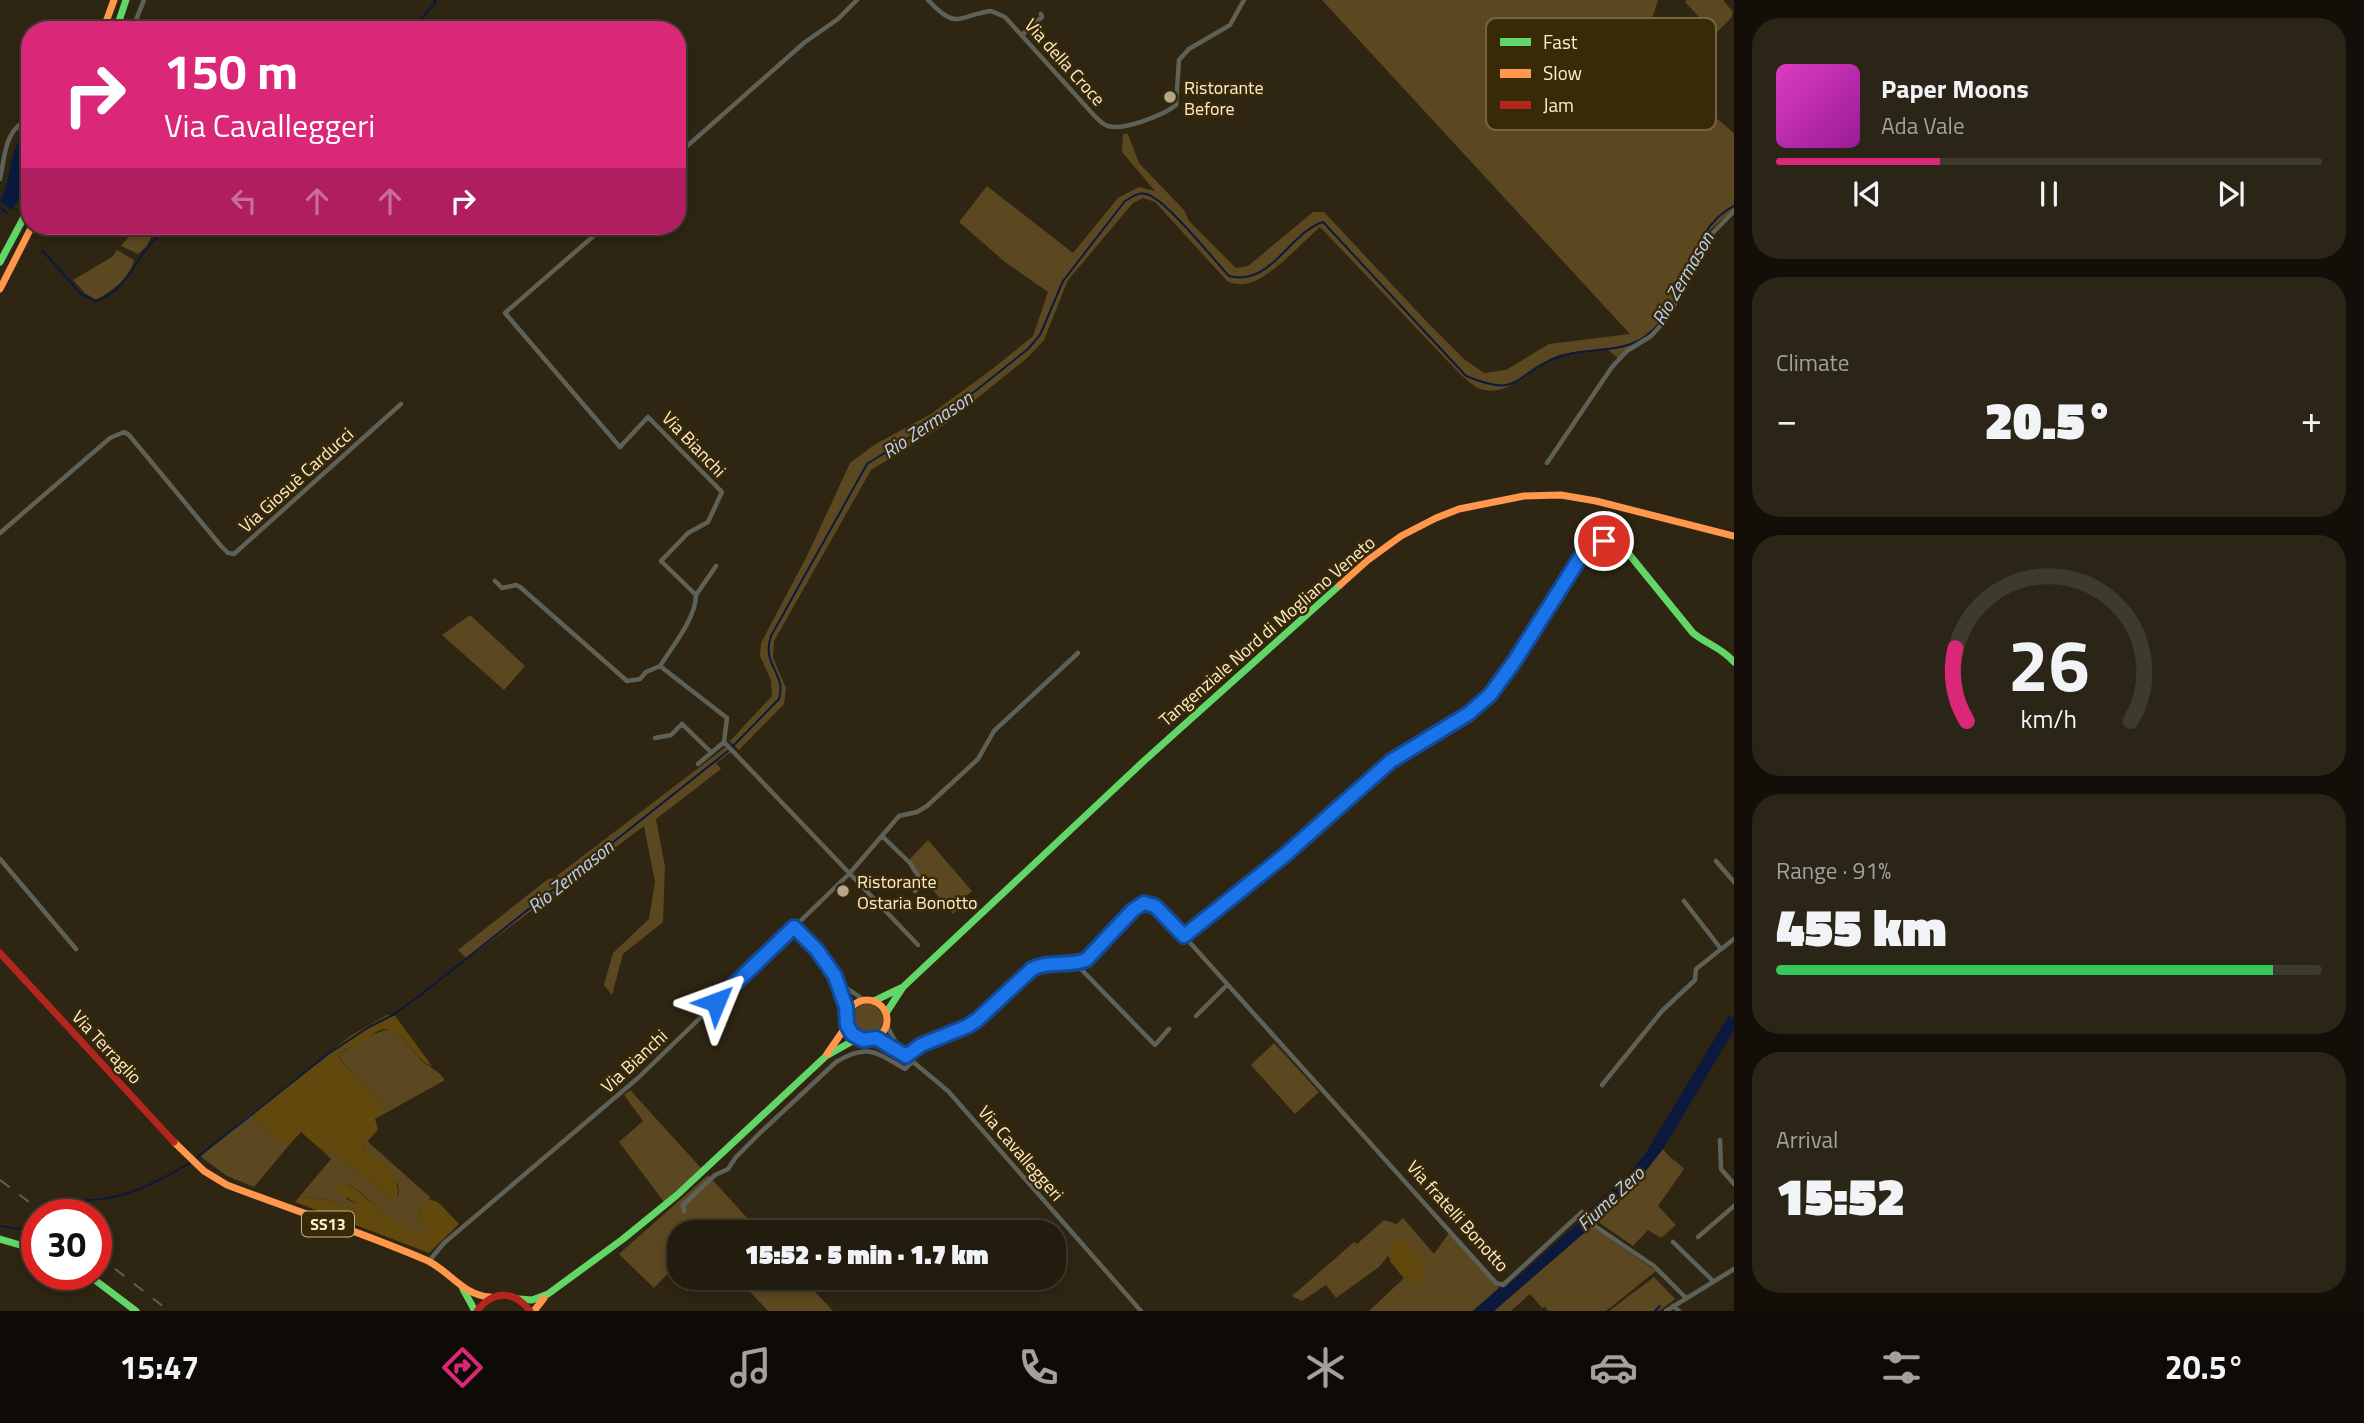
<!DOCTYPE html>
<html lang="en">
<head>
<meta charset="utf-8">
<style>
	:root { --surface:#221c0e; --page:#2a2517; --text:#f1f3f6; --muted:#a2a19e; --line:#3f3a2e; --accent:#db2777 }
	body { margin:0; font-family:"Titillium Web",sans-serif; background:var(--page); color:var(--text); height:100vh; display:flex; flex-direction:column; font-size:26px; white-space:nowrap }
	* { box-sizing:border-box; margin:0 }
	p { font-size:23px; color:var(--muted) }
	.icon { flex:none; width:38px; height:38px; fill:none; stroke:currentColor; stroke-width:2; stroke-linecap:round; stroke-linejoin:round }
	.map { position:relative; flex:1; overflow:hidden }
	.panel { display:flex; flex-direction:column; gap:18px; padding:18px; background:#130f08; width:630px }
	.panel>* { flex:none }
	.guide { position:absolute; left:21px; top:21px; width:665px; height:214px; border-radius:28px; box-shadow:0 4px 10px #0003,0 0 0 2px var(--line); background:#db2777; color:#fff; overflow:hidden }
	.speed { position:absolute; left:21px; top:1199px; display:flex; gap:14px; font-size:35px; font-weight:700; text-align:center }
	.speed>* { display:grid; place-content:center; width:91px; height:91px; border-radius:50%; background:var(--surface); box-shadow:0 4px 10px #0003,0 0 0 2px var(--line); line-height:1 }
	.speed .limit { border:10px solid #d22; background:#fff; color:#111 }
	.pin { position:absolute; display:grid; place-items:center; width:60px; height:60px; color:#fff; margin:-30px; border:4px solid #fff; border-radius:50%; box-shadow:0 2px 7px #0007 }
	.me { position:absolute; width:77px; margin:-38px; rotate:46deg; stroke-linejoin:round; filter:drop-shadow(0 0 5px #0008) }
	.turn { display:flex; align-items:center; gap:24px; height:147px; padding:0 28px; font-size:32px }
	.turn .icon { width:91px; height:91px; stroke-width:2.5 }
	.turn b { display:block; font-size:49px; line-height:60px }
	.lanes { display:flex; align-items:center; height:66px; padding:0 28px; background:#0003; justify-content:center; gap:35px; direction:ltr }
	.lanes .off { opacity:.35 }
	.big { font-size:52px; font-weight:800; line-height:1.1 }
	.panel .card { flex:1; display:flex; flex-direction:column; justify-content:center; gap:10px; min-width:0; padding:0 24px; border-radius:28px; background:var(--page) }
	.panel .dial { align-items:center; gap:0 }
	.dial svg { height:182px; overflow:visible; fill:none; stroke:var(--line); stroke-width:7; stroke-linecap:round; text-anchor:middle }
	.dial text { fill:var(--text); stroke:none }
	.song { display:flex; align-items:center; gap:21px }
	.cover { width:84px; height:84px; border-radius:10px; background:linear-gradient(135deg,hsl(310 70% 55%),hsl(300 70% 35%)) }
	.played { height:7px; border-radius:4px; background:linear-gradient(90deg,var(--accent) 30%,var(--line) 30%) }
	.keys { display:flex; justify-content:space-around; direction:ltr }
	.heat { display:flex; justify-content:space-between; align-items:center; font-size:38px; direction:ltr }
	.charge { height:10px; border-radius:5px; background:linear-gradient(90deg,#34c759 91%,var(--line) 0) }
	.trip { position:absolute; left:667px; top:1220px; width:399px; height:70px; border-radius:28px; background:var(--surface); box-shadow:0 4px 10px #0003,0 0 0 2px var(--line); font-weight:800; line-height:70px; text-align:center }
	.tab-bar { display:flex; height:112px; justify-content:space-around; align-items:center; background:#0e0b06; color:var(--muted) }
	.tab-bar .icon { width:49px; height:49px }
	.tab-bar .current { color:var(--accent) }
	.tab-bar b { font-size:32px; color:var(--text) }
	main { display:flex; flex:1; min-height:0 }
	.map>svg:first-child { display:block }
	.green { fill:#5c4820 }
	.forest { fill:#61490e }
	.water { fill:#0b193f }
	.lines { fill:none; stroke-linecap:round; stroke-linejoin:round }
	.stream { stroke:#0b193f; stroke-width:2 }
	.street { stroke:#5e6157; stroke-width:4.5 }
	.fast { stroke:#63d668; stroke-width:7 }
	.slow { stroke:#ff974d; stroke-width:7 }
	.jam { stroke:#b3261e; stroke-width:7 }
	.rail { stroke:#626052; stroke-width:2; stroke-dasharray:12 12; stroke-linecap:butt }
	.route-casing { stroke:#114b97; stroke-width:18 }
	.route { stroke:#1a73e8; stroke-width:12 }
	.poi-dot { fill:#b5a78c; stroke:#392a07; stroke-width:2.5 }
	.labels { text-anchor:middle; dominant-baseline:central; stroke-width:5; stroke-linejoin:round; paint-order:stroke }
	.shield { fill:#392a07; stroke:#c2b292; stroke-width:2 }
	.shield-label { font-size:16px; font-weight:bold; fill:#fdedce }
	.street-label { font-size:18px; fill:#fdedce; stroke:#392a07 }
	.poi-label { font-size:18px; fill:#fdedce; stroke:#392a07; text-anchor:start }
	.water-label { font-size:19px; font-style:italic; fill:#b9d0fe; stroke:#392a07 }
	.key { fill:#392a07; stroke:#746443; stroke-width:2 }
	.key-label { font-size:19px; fill:#fdedce }
</style>
</head>
<body>
<main>
<div class="map">
<svg width="1734" height="1311" viewBox="0 0 1734 1311">
	<rect width="100%" height="100%" fill="#2e2512"/>
	<!-- green -->
	<path class="green" d="M 1322,0 L 1658,0 L 1653,16 L 1655,50 L 1715,117 L 1734,133 L 1734,209 L 1710,230 L 1699,244 L 1671,308 L 1661,322 L 1618,358 L 1606,348 C 1589,351 1568,351 1552,358 C 1529,369 1507,400 1478,388 C 1472,385 1465,378 1460,374 L 1320,227 C 1301,243 1269,281 1244,284 C 1239,285 1233,283 1228,282 L 1155,202 L 1143,198 L 1133,203 L 1068,280 L 1044,340 L 1027,358 L 943,426 L 871,470 L 774,641 L 773,658 L 786,688 L 784,704 L 739,750 L 730,741 L 772,696 L 771,680 L 760,656 L 761,643 L 807,556 L 850,463 L 874,445 L 931,414 L 991,370 L 1033,336 L 1048,292 L 1005,262 L 959,222 L 987,186 L 1073,253 L 1118,198 L 1139,187 L 1155,191 L 1122,152 L 1123,134 L 1128,134 L 1139,163 L 1184,210 L 1189,221 L 1236,268 L 1248,266 L 1313,212 L 1324,212 L 1427,322 L 1464,359 L 1484,373 L 1506,370 L 1549,344 L 1630,334 Z
		M 1687,0 L 1723,0 L 1733,12 L 1731,18 L 1715,34 L 1685,2 Z
		M 137,226 L 158,226 L 161,231 L 156,235 L 153,234 L 146,247 L 138,254 L 121,246 Z
		M 117,250 L 134,260 C 131,277 111,292 96,300 L 85,293 L 73,280 L 112,257 Z
		M 470,615 L 525,666 L 504,690 L 442,635 Z
		M 726,747 L 731,752 L 716,763 L 721,769 L 656,819 L 665,867 L 663,922 L 623,954 L 612,995 L 604,985 L 613,953 L 649,919 L 655,882 L 644,826 L 467,959 L 458,950 L 548,879 L 554,878 Z
		M 928,840 L 972,891 L 964,898 L 966,901 L 953,914 L 908,861 Z
		M851 1020a16 16 0 1 1 32 0a16 16 0 1 1-32 0Z
		M 390,1029 C 404,1035 412,1052 423,1062 C 431,1068 439,1071 445,1080 L 375,1119 L 383,1104 L 355,1078 L 339,1056 C 344,1048 379,1030 390,1029 Z
		M 1274,1043 L 1319,1092 L 1295,1114 L 1251,1065 Z
		M 630,1090 L 701,1168 L 664,1202 L 619,1142 L 643,1121 L 624,1095 Z
		M 251,1113 L 277,1139 L 290,1144 L 254,1187 L 227,1176 L 200,1156 Z
		M 367,1141 L 431,1198 L 428,1199 L 419,1211 L 418,1219 L 427,1232 L 424,1234 C 389,1229 375,1198 346,1183 L 346,1199 L 357,1204 L 357,1208 C 346,1210 340,1203 330,1200 C 320,1198 310,1199 300,1196 L 331,1159 L 325,1153 L 330,1152 L 367,1178 L 386,1197 L 393,1198 L 399,1195 L 398,1184 L 362,1147 Z
		M 1663,1149 C 1669,1158 1677,1161 1684,1169 L 1658,1206 L 1676,1225 L 1661,1238 L 1648,1230 L 1633,1246 L 1597,1221 L 1640,1178 Z
		M 708,1175 L 760,1232 L 679,1232 L 679,1262 L 654,1288 L 619,1254 Z
		M 1403,1218 L 1434,1254 L 1449,1233 L 1499,1288 L 1473,1311 L 1369,1311 L 1404,1278 L 1388,1256 L 1379,1267 L 1336,1298 L 1326,1285 L 1302,1301 L 1292,1296 L 1354,1242 L 1357,1244 L 1384,1220 L 1397,1224 Z
		M 1592,1226 L 1656,1271 L 1606,1311 L 1548,1311 L 1545,1307 L 1542,1308 L 1530,1294 L 1511,1311 L 1494,1311 Z
		M 1654,1277 L 1675,1299 L 1659,1311 L 1609,1311 Z
		M 737,1278 L 802,1278 L 833,1311 L 768,1311 Z"/>
	<!-- forest -->
	<path class="forest" d="M 387,1015 L 395,1016 L 432,1066 C 413,1061 402,1022 380,1030 C 373,1033 367,1039 361,1042 C 352,1047 343,1047 339,1057 L 355,1078 L 383,1104 L 382,1112 L 375,1119 L 378,1130 L 362,1147 C 367,1153 370,1153 377,1157 C 391,1165 401,1184 397,1199 L 386,1197 L 367,1178 L 330,1152 L 325,1153 L 301,1132 L 290,1144 L 280,1142 L 251,1113 L 352,1035 Z
		M 346,1183 C 374,1199 390,1228 424,1234 L 427,1232 L 418,1219 L 419,1211 L 428,1199 L 438,1202 L 459,1224 L 429,1253 L 295,1202 L 300,1196 C 310,1199 320,1198 329,1200 C 340,1203 346,1210 357,1208 L 357,1204 L 334,1190 L 338,1184 Z
		M 1402,1239 L 1423,1260 L 1424,1275 L 1413,1285 L 1401,1275 L 1390,1261 L 1394,1241 Z"/>
	<!-- water -->
	<path class="water" d="M 30,131 C 30,159 31,188 11,210 L 0,201 C 13,180 7,143 30,131 Z
		M 1729,1015 L 1732,1019 L 1734,1016 L 1734,1030 L 1663,1149 L 1640,1178 L 1597,1221 L 1588,1211 L 1630,1173 L 1647,1151 Z
		M 1585,1217 L 1592,1226 L 1494,1311 L 1473,1311 L 1499,1288 L 1506,1287 Z"/>
	<g class="lines">
		<!-- stream -->
		<path class="stream" d="M 411,30 L 436,2 L 434,0
			M 0,207 L 7,213
			M 42,250 L 81,294 L 95,301 C 129,291 136,254 160,234
			M 732,747 L 779,699 C 787,673 761,666 771,636 L 867,464 L 945,415 L 1028,349 L 1040,335 L 1063,281 L 1125,201 C 1132,197 1138,192 1146,194 C 1165,198 1212,258 1229,276 C 1271,287 1289,233 1323,222 L 1466,376 C 1520,398 1511,377 1553,359 C 1585,345 1621,357 1650,333 C 1691,299 1685,231 1734,206
			M 194,1160 L 328,1054 L 369,1027 L 393,1015 L 418,997 L 728,751
			M 43,1214 C 58,1196 72,1201 93,1200 C 103,1199 115,1197 125,1194 C 148,1187 169,1175 190,1163
			M 0,1226 L 28,1230 L 37,1223
			M 1655,1311 L 1660,1306"/>
		<!-- street -->
		<path class="street" d="M 928,0 C 957,31 957,16 991,11 L 1005,17 L 1091,112 C 1096,117 1101,124 1108,126 C 1123,131 1164,115 1176,105 L 1179,60 L 1189,49 L 1230,25 L 1244,0
			M 132,30 L 144,0
			M 1022,35 L 1042,17 L 1041,14
			M 677,155 L 805,42 L 838,19 L 857,0
			M 0,179 C 5,157 4,128 30,119
			M 605,226 L 505,313 L 620,447 L 648,417 L 722,492 L 708,522 L 688,533 L 661,561 L 696,595 C 696,618 672,647 660,666 L 727,718 L 724,742 L 918,945
			M 1547,463 L 1612,367 L 1627,351 L 1651,336 L 1663,323 L 1674,305 L 1701,245 L 1734,211
			M 0,533 L 110,438 L 124,432 L 129,435 L 221,546 L 228,553 L 234,554 L 401,404
			M 495,581 L 502,588 L 516,585 L 520,587 L 627,681 L 640,679 L 646,672 L 660,666
			M 696,595 L 716,566
			M 655,738 L 671,735 L 682,724 L 711,752
			M 698,764 L 724,742
			M 882,836 L 910,863 L 922,882 L 915,891
			M 0,859 L 76,949
			M 1716,861 L 1734,882
			M 1684,901 L 1721,949
			M 794,927 L 817,950 L 838,982
			M 1184,936 L 1496,1283 L 1503,1285 L 1582,1212 L 1595,1226 L 1654,1266 L 1686,1298
			M 1076,964 L 1155,1045 L 1169,1029
			M 847,1015 L 838,982 L 864,1000
			M 1196,1016 L 1227,985
			M 887,1026 L 900,1050
			M 876,1038 L 900,1051 L 948,1091 L 1141,1311
			M 1602,1085 L 1662,1011 L 1695,980 L 1696,969 L 1734,939
			M 1720,1140 L 1721,1169 L 1734,1184
			M 684,1211 L 683,1205 L 715,1175 L 728,1169 L 736,1157 L 760,1133 L 836,1062 C 867,1043 876,1052 905,1069 L 913,1061
			M 1698,1237 L 1734,1206
			M 1673,1242 L 1713,1281
			M 429,1261 L 444,1243 L 638,1078 L 850,873 L 899,816 L 917,812 L 927,806 L 978,759 L 994,731 L 1078,653
			M 1673,1306 L 1679,1311
			M 1666,1311 L 1734,1269"/>
		<!-- fast -->
		<path class="fast" d="M 116,30 L 126,0
			M 0,262 L 30,206
			M 1592,545 L 1608,541 L 1624,548 L 1693,633 C 1708,645 1721,647 1734,662
			M 874,1001 L 901,988
			M 886,1013 L 903,987 L 1145,760 L 1340,585
			M 906,1056 C 928,1040 955,1035 977,1020 L 1032,969 L 1045,965 L 1085,960 L 1133,910 L 1144,903 L 1155,906 L 1184,936 L 1326,819
			M 0,1239 L 37,1250
			M 87,1274 L 136,1311
			M 463,1289 L 475,1311
			M 519,1299 L 532,1300 L 548,1294 L 623,1239 L 677,1195 L 826,1056 L 858,1038"/>
		<!-- slow -->
		<path class="slow" d="M 103,30 L 114,0
			M 0,289 L 32,226
			M 1340,585 L 1368,560 L 1401,536 L 1436,518 L 1459,509 L 1524,496 L 1561,495 L 1596,501 L 1734,536
			M 1326,819 L 1391,762 L 1467,714 L 1490,695 L 1514,662 L 1583,553 L 1592,545
			M847 1020a20 20 0 1 1 40 0a20 20 0 1 1-40 0Z
			M 827,1054 L 847,1025
			M 174,1142 L 204,1171 L 227,1185 C 293,1210 361,1232 426,1260 C 449,1270 462,1295 490,1297
			M 534,1311 L 544,1298"/>
		<!-- jam -->
		<path class="jam" d="M 0,953 L 174,1142
			M 477,1311 C 493,1290 514,1290 530,1311"/>
		<!-- rail -->
		<path class="rail" d="M 0,1180 L 45,1214
			M 96,1254 L 169,1311"/>
	</g>
	<g class="lines">
		<!-- route casing -->
		<g class="route-casing">
			<path id="route" d="M 716,1002 L 794,927 L 817,950 L 835,976 L 846,1007 L 847,1025 L 852,1034 L 863,1040 L 876,1038 L 906,1056 L 921,1045 L 968,1026 L 977,1020 L 1032,969 C 1049,960 1068,967 1086,960 L 1133,910 L 1144,903 L 1155,906 L 1184,936 L 1285,855 L 1391,761 L 1468,714 L 1490,695 L 1514,662 L 1583,553 L 1592,545 L 1604,541"/>
		</g>
		<!-- route -->
		<use href="#route" class="route"/>
	</g>
	<!-- markers -->
	<g class="poi-dot">
		<circle cx="1170" cy="97" r="7"/>
		<circle cx="843" cy="891" r="7"/>
	</g>
	<g class="labels">
		<!-- shield labels -->
		<rect class="shield" x="302" y="1211.5" width="52" height="25" rx="5"/>
		<g class="shield-label">
			<text x="328" y="1224">SS13</text>
		</g>
		<!-- street labels -->
		<g class="street-label">
			<text transform="translate(1065 62) rotate(48)">Via della Croce</text>
			<text transform="translate(694 444) rotate(46)">Via Bianchi</text>
			<text transform="translate(296 480) rotate(-42)">Via Giosuè Carducci</text>
			<text transform="translate(1267 631) rotate(-41)">Tangenziale Nord di Mogliano Veneto</text>
			<text transform="translate(107 1047) rotate(47)">Via Terraglio</text>
			<text transform="translate(634 1061) rotate(-43)">Via Bianchi</text>
			<text transform="translate(1021 1153) rotate(49)">Via Cavalleggeri</text>
			<text transform="translate(1458 1216) rotate(48)">Via fratelli Bonotto</text>
		</g>
		<!-- poi labels -->
		<g class="poi-label">
			<text x="1184" y="87">Ristorante<tspan x="1184" dy="21">Before</tspan></text>
			<text x="857" y="881">Ristorante<tspan x="857" dy="21">Ostaria Bonotto</tspan></text>
		</g>
		<!-- water labels -->
		<g class="water-label">
			<text transform="translate(1682 278) rotate(-60)">Rio Zermason</text>
			<text transform="translate(927 424) rotate(-34)">Rio Zermason</text>
			<text transform="translate(570 876) rotate(-39)">Rio Zermason</text>
			<text transform="translate(1610 1198) rotate(-43)">Fiume Zero</text>
		</g>
	</g>
	<!-- legend -->
	<rect x="1486" y="18" width="230" height="112" rx="10" class="key"/>
	<rect x="1500" y="38" width="31" height="8" fill="#63d668"/>
	<rect x="1500" y="69" width="31" height="9" fill="#ff974d"/>
	<rect x="1500" y="101" width="31" height="8" fill="#b3261e"/>
	<g class="key-label">
		<text x="1543" y="49">Fast</text>
		<text x="1543" y="80">Slow</text>
		<text x="1543" y="112">Jam</text>
	</g>
</svg>
<div class="speed"><div class="limit">30</div></div>
<div class="pin" style="left:1604px;top:541px;background:#d93025"><svg class="icon" aria-label="arrive" viewBox="0 0 24 24"><path d="M6 21V4h12l-3 4 3 4H6"/></svg></div>
<svg class="me" style="left:716px;top:1002px" viewBox="-20 -20 40 40"><path d="M0-17L14 15 0 8-14 15z" fill="#1a73e8" stroke="#fff" stroke-width="4"/></svg>
<div class="trip">15:52 · 5 min · 1.7 km</div>
<div class="guide">
<div class="turn"><svg class="icon" aria-label="right" viewBox="0 0 24 24"><path d="M7 20v-9h11M14 6l5 5-5 5"/></svg><div><b>150 m</b>Via Cavalleggeri</div></div>
<div class="lanes"><svg class="icon off" aria-label="left" viewBox="0 0 24 24"><path d="M17 20v-9H6M10 6l-5 5 5 5"/></svg><svg class="icon off" aria-label="ahead" viewBox="0 0 24 24"><path d="M12 20V5M6 11l6-6 6 6"/></svg><svg class="icon off" aria-label="ahead" viewBox="0 0 24 24"><path d="M12 20V5M6 11l6-6 6 6"/></svg><svg class="icon" aria-label="right" viewBox="0 0 24 24"><path d="M7 20v-9h11M14 6l5 5-5 5"/></svg></div>
</div>
</div>
<section class="panel">
<div class="card">
<div class="song"><i class="cover"></i><div><b>Paper Moons</b><p>Ada Vale</p></div></div>
<div class="played"></div>
<div class="keys"><svg class="icon" aria-label="previous" viewBox="0 0 24 24"><path d="M18 5L8 12l10 7zM5 5v14"/></svg><svg class="icon" aria-label="pause" viewBox="0 0 24 24"><path d="M8 5v14M16 5v14"/></svg><svg class="icon" aria-label="next" viewBox="0 0 24 24"><path d="M6 5l10 7-10 7zM19 5v14"/></svg></div>
</div>
<div class="card"><p>Climate</p>
<div class="heat"><a>−</a><b class="big">20.5°</b><a>+</a></div>
</div>
<div class="card dial"><svg viewBox="0 0 100 80">
<path d="M14 69A42 42 0 1 1 86 69"/>
<path d="M14 69A42 42 0 0 1 9 37" stroke="#db2777"/>
<text x="50" y="56" font-size="32" font-weight="700">26</text>
<text x="50" y="72" font-size="11">km/h</text>
</svg></div>
<div class="card"><p>Range · 91%</p><b class="big">455 km</b><div class="charge"></div></div>
<div class="card"><p>Arrival</p><b class="big">15:52</b></div>
</section>
</main>
<nav class="tab-bar">
<b>15:47</b>
<svg class="icon current" aria-label="directions" viewBox="0 0 24 24"><path d="M12 3l9 9-9 9-9-9zM9 14v-3h6M13 9l2 2-2 2"/></svg>
<svg class="icon" aria-label="music" viewBox="0 0 24 24"><path d="M9 18V5l10-2v13"/><circle cx="6" cy="18" r="3"/><circle cx="16" cy="16" r="3"/></svg>
<svg class="icon" aria-label="phone" viewBox="0 0 24 24"><path d="M5 4h4l2 5-3 2q2 4 5 5l2-3 5 2v4C11 20 4 13 5 4z"/></svg>
<svg class="icon" aria-label="climate" viewBox="0 0 24 24"><path d="M12 3v18M4 7l16 10M4 17L20 7"/></svg>
<svg class="icon" aria-label="car" viewBox="0 0 24 24"><path d="M5 17H2v-5l4-1 3-4h7l3 4 3 1v5h-3M9 17h6M6 11h13"/><circle cx="7" cy="17" r="2"/><circle cx="17" cy="17" r="2"/></svg>
<svg class="icon" aria-label="filters" viewBox="0 0 24 24"><path d="M4 7h16M4 17h16"/><circle cx="9" cy="7" r="2"/><circle cx="15" cy="17" r="2"/></svg>
<b>20.5°</b>
</nav>
</body>
</html>
